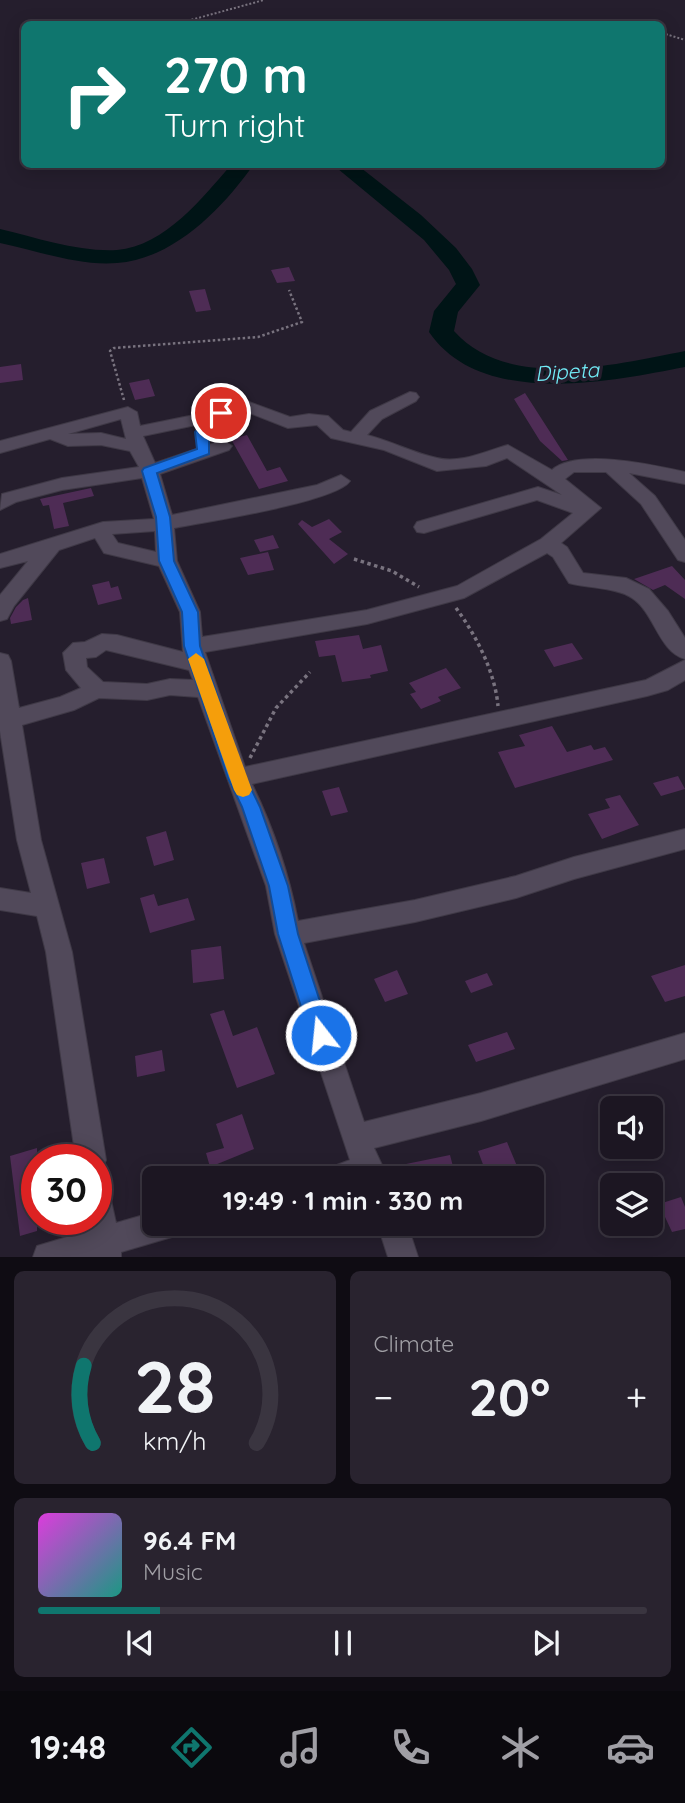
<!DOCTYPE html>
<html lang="en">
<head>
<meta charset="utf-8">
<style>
	:root { --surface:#1c1622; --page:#29232f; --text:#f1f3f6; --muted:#a09fa5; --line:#3a3540; --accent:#0f766e }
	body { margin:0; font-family:Quicksand,sans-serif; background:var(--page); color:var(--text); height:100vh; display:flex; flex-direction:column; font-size:26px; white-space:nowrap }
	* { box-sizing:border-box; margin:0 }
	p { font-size:23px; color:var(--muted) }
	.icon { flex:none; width:38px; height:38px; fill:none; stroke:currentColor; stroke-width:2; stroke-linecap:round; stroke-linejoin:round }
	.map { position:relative; height:1257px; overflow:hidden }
	.side { display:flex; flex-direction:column; gap:14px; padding:14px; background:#0f0c13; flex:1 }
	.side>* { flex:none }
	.guide { position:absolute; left:21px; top:21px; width:644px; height:147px; border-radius:10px; box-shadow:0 4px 18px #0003,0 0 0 2px var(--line); background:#0f766e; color:#fff; overflow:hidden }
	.controls { position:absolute; left:600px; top:1096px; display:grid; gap:14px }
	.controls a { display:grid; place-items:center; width:63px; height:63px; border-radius:10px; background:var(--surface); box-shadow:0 4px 18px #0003,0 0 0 2px var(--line); font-size:35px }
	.speed { position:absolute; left:21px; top:1144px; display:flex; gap:14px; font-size:35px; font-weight:700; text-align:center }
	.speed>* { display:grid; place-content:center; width:91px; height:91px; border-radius:50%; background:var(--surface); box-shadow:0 4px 18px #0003,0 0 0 2px var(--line); line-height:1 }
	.speed .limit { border:10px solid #d22; background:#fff; color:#111 }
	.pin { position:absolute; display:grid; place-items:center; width:60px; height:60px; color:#fff; margin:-30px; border:4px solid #fff; border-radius:50%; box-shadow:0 2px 7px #0007 }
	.me { position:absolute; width:77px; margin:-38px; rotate:344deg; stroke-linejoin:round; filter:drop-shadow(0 0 5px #0008) }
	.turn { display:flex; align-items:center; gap:24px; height:147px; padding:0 28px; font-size:32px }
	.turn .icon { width:91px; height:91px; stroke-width:2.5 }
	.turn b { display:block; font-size:49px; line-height:60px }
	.big { font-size:52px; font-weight:700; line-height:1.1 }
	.side .widget { flex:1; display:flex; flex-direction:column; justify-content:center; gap:10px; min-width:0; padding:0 24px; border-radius:10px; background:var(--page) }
	.side .dial { align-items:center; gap:0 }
	.dial svg { height:182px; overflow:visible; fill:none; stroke:var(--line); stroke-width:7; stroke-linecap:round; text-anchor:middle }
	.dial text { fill:var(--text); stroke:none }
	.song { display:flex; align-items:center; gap:21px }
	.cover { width:84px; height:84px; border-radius:10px; background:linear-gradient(135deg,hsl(300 70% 55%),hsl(170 70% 35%)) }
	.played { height:7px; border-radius:4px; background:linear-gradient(90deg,var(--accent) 20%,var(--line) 20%) }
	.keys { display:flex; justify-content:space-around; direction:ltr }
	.heat { display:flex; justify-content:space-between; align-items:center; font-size:38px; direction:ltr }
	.side .tiles { flex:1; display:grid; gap:14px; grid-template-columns:1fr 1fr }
	.widget:last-child { grid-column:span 2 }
	.trip { position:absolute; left:142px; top:1166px; width:402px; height:70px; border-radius:10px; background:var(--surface); box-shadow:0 4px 18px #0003,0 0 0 2px var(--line); font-weight:700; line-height:70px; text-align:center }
	.tab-bar { display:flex; height:112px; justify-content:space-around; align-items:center; background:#0b090e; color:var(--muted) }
	.tab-bar .icon { width:49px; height:49px }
	.tab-bar .on { color:var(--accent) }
	.tab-bar b { font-size:32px; color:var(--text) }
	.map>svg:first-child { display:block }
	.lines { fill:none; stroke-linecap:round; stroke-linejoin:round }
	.river { fill:#001416; fill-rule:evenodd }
	.building { fill:#4e2c55 }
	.minor-casing { stroke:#3f3946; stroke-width:2 }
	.path-far2 { stroke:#79737f; stroke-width:2; stroke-dasharray:2 2; stroke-linecap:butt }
	.path-far1 { stroke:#79737f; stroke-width:2.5; stroke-dasharray:2.5 2.5; stroke-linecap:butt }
	.path { stroke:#79737f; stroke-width:3.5; stroke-dasharray:3.5 3.5; stroke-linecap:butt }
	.minor { fill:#51495a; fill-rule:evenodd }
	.route { fill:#1a73e8; stroke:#114b97; stroke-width:2 }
	.slow { fill:#f59e0b }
	.labels { text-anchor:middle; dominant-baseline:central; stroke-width:7; stroke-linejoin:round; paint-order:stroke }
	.far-water-label { font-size:21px; font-style:italic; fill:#72edf8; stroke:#251e2d }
</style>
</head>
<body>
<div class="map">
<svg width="685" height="1257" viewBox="0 0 685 1257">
	<rect width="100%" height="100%" fill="#251e2d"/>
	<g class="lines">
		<!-- river -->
		<path class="river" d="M 232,164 L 254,164 C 223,208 174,259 117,263 C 78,266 38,251 0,243 L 0,229 C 38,238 78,252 117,250 C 165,246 203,197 232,164 Z
			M 332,164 L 356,164 L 421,215 L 456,248 L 472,269 L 480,285 L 458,312 L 454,331 C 507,391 615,365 685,351 L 685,367 C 608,382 481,408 429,332 L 434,311 L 456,284 L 449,270 L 424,240 Z"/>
	</g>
	<!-- building -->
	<path class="building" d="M 289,267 L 295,281 L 277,283 L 271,270 Z
		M 205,289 L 211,310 L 196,312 L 189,291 Z
		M 21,364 L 23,380 L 0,383 L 0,367 Z
		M 149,379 L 155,396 L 135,400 L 129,383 Z
		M 525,393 L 568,460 L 562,461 L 540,441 L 514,399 Z
		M 247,435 L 267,471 L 280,467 L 288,481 L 259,489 L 231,439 Z
		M 91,488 L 94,496 L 63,503 L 69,526 L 54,529 L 49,505 L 43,506 L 40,499 Z
		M 329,519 L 342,532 L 329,539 L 348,554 L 334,564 L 298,524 L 302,520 L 312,527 Z
		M 273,535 L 279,548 L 260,552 L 254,540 Z
		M 268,552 L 274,570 L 248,575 L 240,558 Z
		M 672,566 L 685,580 L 685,599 L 665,585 L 653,590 L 634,579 Z
		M 109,581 L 111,588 L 118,586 L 122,599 L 98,605 L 92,585 Z
		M 28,598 L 32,620 L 11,624 L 10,618 L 16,607 L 23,600 Z
		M 359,635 L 363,649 L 381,645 L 388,671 L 370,675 L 371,678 L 342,682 L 335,655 L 319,657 L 315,641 Z
		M 572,643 L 583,659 L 554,667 L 544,650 Z
		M 446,668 L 461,688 L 438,697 L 441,701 L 421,709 L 410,694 L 416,692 L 409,683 Z
		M 552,726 L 567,752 L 591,745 L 594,750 L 605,747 L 613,760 L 515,788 L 498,752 L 525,746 L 519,735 Z
		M 678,776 L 685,789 L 661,796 L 653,783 Z
		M 339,787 L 348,812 L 331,816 L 322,791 Z
		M 620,795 L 639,825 L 602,839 L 588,814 L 610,808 L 605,799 Z
		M 166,831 L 174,860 L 154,866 L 146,837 Z
		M 104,858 L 110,883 L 87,889 L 81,863 Z
		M 154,894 L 158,906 L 188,898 L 195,920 L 150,933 L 140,898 Z
		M 221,946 L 224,979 L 193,983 L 191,950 Z
		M 685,965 L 685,996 L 665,1002 L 651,976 Z
		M 397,970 L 408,994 L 385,1002 L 374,979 Z
		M 487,973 L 493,985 L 471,993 L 465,981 Z
		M 224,1010 L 233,1036 L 257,1027 L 275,1074 L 237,1088 L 210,1014 Z
		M 507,1032 L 515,1049 L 476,1062 L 468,1045 Z
		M 162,1050 L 165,1071 L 137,1077 L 135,1056 Z
		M 242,1114 L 254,1149 L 210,1167 L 206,1153 L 224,1148 L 216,1124 Z
		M 507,1142 L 522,1178 L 488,1178 L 478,1151 Z
		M 37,1148 L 37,1231 L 20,1236 L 10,1156 Z
		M 450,1155 L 456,1178 L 409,1178 L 406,1164 Z
		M 681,1197 L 685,1207 L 685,1229 L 672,1232 L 659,1204 Z"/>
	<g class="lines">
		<!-- minor casing -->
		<g class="minor-casing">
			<path id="minor" d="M 410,392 L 416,393 L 419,397 L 416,401 L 382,419 L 367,435 C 391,441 413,453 437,458 C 460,464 486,451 508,445 L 552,470 C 577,448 653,465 685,472 L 685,484 L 629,473 L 655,496 L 685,540 L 685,562 L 678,560 L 641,504 L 606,472 L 574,472 L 565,479 L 601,508 L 561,543 L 567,547 L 583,573 L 626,578 L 649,589 L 668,611 L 685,638 L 685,659 C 658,651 655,613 632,598 C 619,588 587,588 569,583 L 553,557 L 547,553 L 464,598 L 367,624 L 205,652 L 245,767 L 646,680 L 685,660 L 685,680 L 668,690 L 647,696 L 252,784 C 273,827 289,874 298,921 L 415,900 L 516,876 L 574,857 L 685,829 L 685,849 L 574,879 L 516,898 L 415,922 L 304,943 L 364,1122 L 481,1093 L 685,1033 L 685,1059 L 481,1121 L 374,1148 L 388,1178 L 324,1178 L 329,1168 L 350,1160 L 275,934 L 266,886 L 198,697 L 170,695 L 147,700 L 99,698 L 74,710 L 22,725 L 41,840 L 72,952 L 106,1160 L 101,1170 L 96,1172 L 96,1160 L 76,1160 L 46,952 L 37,916 L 0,910 L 0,888 L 31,893 L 17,840 L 0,731 L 0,653 L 8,655 L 11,661 L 19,708 L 60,697 L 81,688 L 66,670 L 63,653 L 73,643 L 85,642 L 102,634 L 117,635 L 183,652 L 180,612 L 159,566 L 104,553 L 95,538 L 59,550 L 14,606 L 7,619 L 0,621 L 0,595 L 28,561 L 0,568 L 0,554 L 103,522 L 154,519 L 142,478 L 62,490 L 16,502 L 0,510 L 2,494 L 62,478 L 139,467 L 130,451 L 101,445 L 68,446 L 50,439 L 0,453 L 0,441 L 128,407 L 137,412 L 140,426 L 209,412 L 231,403 L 249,402 L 290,417 L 309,414 L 328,416 L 343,430 L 351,432 L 370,411 ZM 247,412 L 288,428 L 317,425 L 331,438 L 384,450 L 437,471 L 486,466 L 507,458 L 562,495 L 538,487 L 417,522 L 414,527 L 417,532 L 424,533 L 537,500 L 573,513 L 541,539 L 457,586 L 367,610 L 202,637 L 200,612 L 177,561 L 174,528 C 205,522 336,502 350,481 L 341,475 L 317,485 L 172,515 L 160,474 L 229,450 L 232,446 L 223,440 L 155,463 L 143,436 L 220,420 L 234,413 ZM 121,419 L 126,439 L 101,433 L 68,434 ZM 155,531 L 156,552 L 118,543 L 112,534 ZM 106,650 L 189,670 L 193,680 L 170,679 L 147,684 L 103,682 L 87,667 L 86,658 L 96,657 Z
				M 96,1178 L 107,1182 L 116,1223 L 154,1212 L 154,1223 L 186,1223 L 182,1234 L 121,1252 L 121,1257 L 33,1257 L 37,1246 L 87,1231 L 85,1220 L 96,1220 Z
				M 377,1223 L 407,1223 L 418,1257 L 388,1257 Z"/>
		</g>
		<!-- path-far2 -->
		<path class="path-far2" d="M 176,24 L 264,0
			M 662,33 L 685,40"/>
		<!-- path-far1 -->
		<path class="path-far1" d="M 124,400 L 110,351 L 114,348 L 258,337 L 302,322 L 289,290"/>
		<!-- path -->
		<path class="path" d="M 354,559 L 392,571 L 419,587
			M 456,608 C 476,635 495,672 498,706
			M 250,758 L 276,708 L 310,672"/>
		<!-- minor -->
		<use href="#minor" class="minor"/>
	</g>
	<!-- route -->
	<path class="route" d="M 221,409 L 228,413 L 209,433 L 209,454 L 157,473 L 170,517 L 174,561 L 198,612 L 200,646 L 246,778 L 260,807 L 288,886 L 298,934 L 331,1035 L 328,1042 L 321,1045 L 313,1042 L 310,1035 L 278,934 L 269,886 L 242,807 L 228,778 L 184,646 L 182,612 L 159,561 L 156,517 L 142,471 L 144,468 L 197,449 L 195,432 L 210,413 Z"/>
	<!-- slow -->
	<path class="slow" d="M 196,653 L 204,659 L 252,790 L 249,795 L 243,797 L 237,795 L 234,790 L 188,659 Z"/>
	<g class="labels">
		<!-- far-water labels -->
		<g class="far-water-label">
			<text transform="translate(567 371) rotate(-4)">Dipeta</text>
		</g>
	</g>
</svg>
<div class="controls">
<a><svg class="icon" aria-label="sound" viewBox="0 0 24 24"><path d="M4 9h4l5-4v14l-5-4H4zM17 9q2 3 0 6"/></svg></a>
<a><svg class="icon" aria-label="layers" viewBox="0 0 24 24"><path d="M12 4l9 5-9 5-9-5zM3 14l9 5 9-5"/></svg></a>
</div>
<div class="speed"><div class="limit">30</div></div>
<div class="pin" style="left:221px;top:413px;background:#d93025"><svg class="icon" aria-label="arrive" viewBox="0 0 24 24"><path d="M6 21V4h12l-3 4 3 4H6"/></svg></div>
<svg class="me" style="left:321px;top:1035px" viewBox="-20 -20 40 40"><circle r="17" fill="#1a73e8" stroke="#fff" stroke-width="3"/><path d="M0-11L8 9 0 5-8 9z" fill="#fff"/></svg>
<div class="trip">19:49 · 1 min · 330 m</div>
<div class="guide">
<div class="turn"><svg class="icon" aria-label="right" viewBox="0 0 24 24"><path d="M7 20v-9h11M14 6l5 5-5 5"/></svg><div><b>270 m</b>Turn right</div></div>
</div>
</div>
<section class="side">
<div class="tiles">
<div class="widget dial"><svg viewBox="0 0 100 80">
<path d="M14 69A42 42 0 1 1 86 69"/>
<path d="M14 69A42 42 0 0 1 10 35" stroke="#0f766e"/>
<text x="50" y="56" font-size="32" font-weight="700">28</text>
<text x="50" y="72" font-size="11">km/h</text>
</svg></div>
<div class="widget"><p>Climate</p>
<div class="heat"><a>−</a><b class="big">20°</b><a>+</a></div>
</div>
<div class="widget">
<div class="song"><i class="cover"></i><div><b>96.4 FM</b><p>Music</p></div></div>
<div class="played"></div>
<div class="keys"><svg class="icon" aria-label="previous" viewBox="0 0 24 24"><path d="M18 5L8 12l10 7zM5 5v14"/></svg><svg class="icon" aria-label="pause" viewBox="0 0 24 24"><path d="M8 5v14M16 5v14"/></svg><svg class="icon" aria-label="next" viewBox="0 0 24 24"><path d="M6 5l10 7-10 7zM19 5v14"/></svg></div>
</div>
</div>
</section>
<nav class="tab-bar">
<b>19:48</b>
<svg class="icon on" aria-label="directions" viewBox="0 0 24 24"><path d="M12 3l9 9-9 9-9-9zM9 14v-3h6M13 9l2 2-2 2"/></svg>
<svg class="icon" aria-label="music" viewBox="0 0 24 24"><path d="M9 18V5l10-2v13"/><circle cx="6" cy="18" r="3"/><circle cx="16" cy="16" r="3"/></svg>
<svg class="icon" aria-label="phone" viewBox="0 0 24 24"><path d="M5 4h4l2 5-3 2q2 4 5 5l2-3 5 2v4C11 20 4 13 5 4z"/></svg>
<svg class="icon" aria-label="climate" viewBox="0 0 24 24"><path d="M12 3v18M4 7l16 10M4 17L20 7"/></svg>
<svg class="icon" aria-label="car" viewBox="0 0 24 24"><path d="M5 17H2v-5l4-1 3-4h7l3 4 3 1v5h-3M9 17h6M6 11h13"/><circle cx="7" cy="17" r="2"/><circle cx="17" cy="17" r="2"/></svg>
</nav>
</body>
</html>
